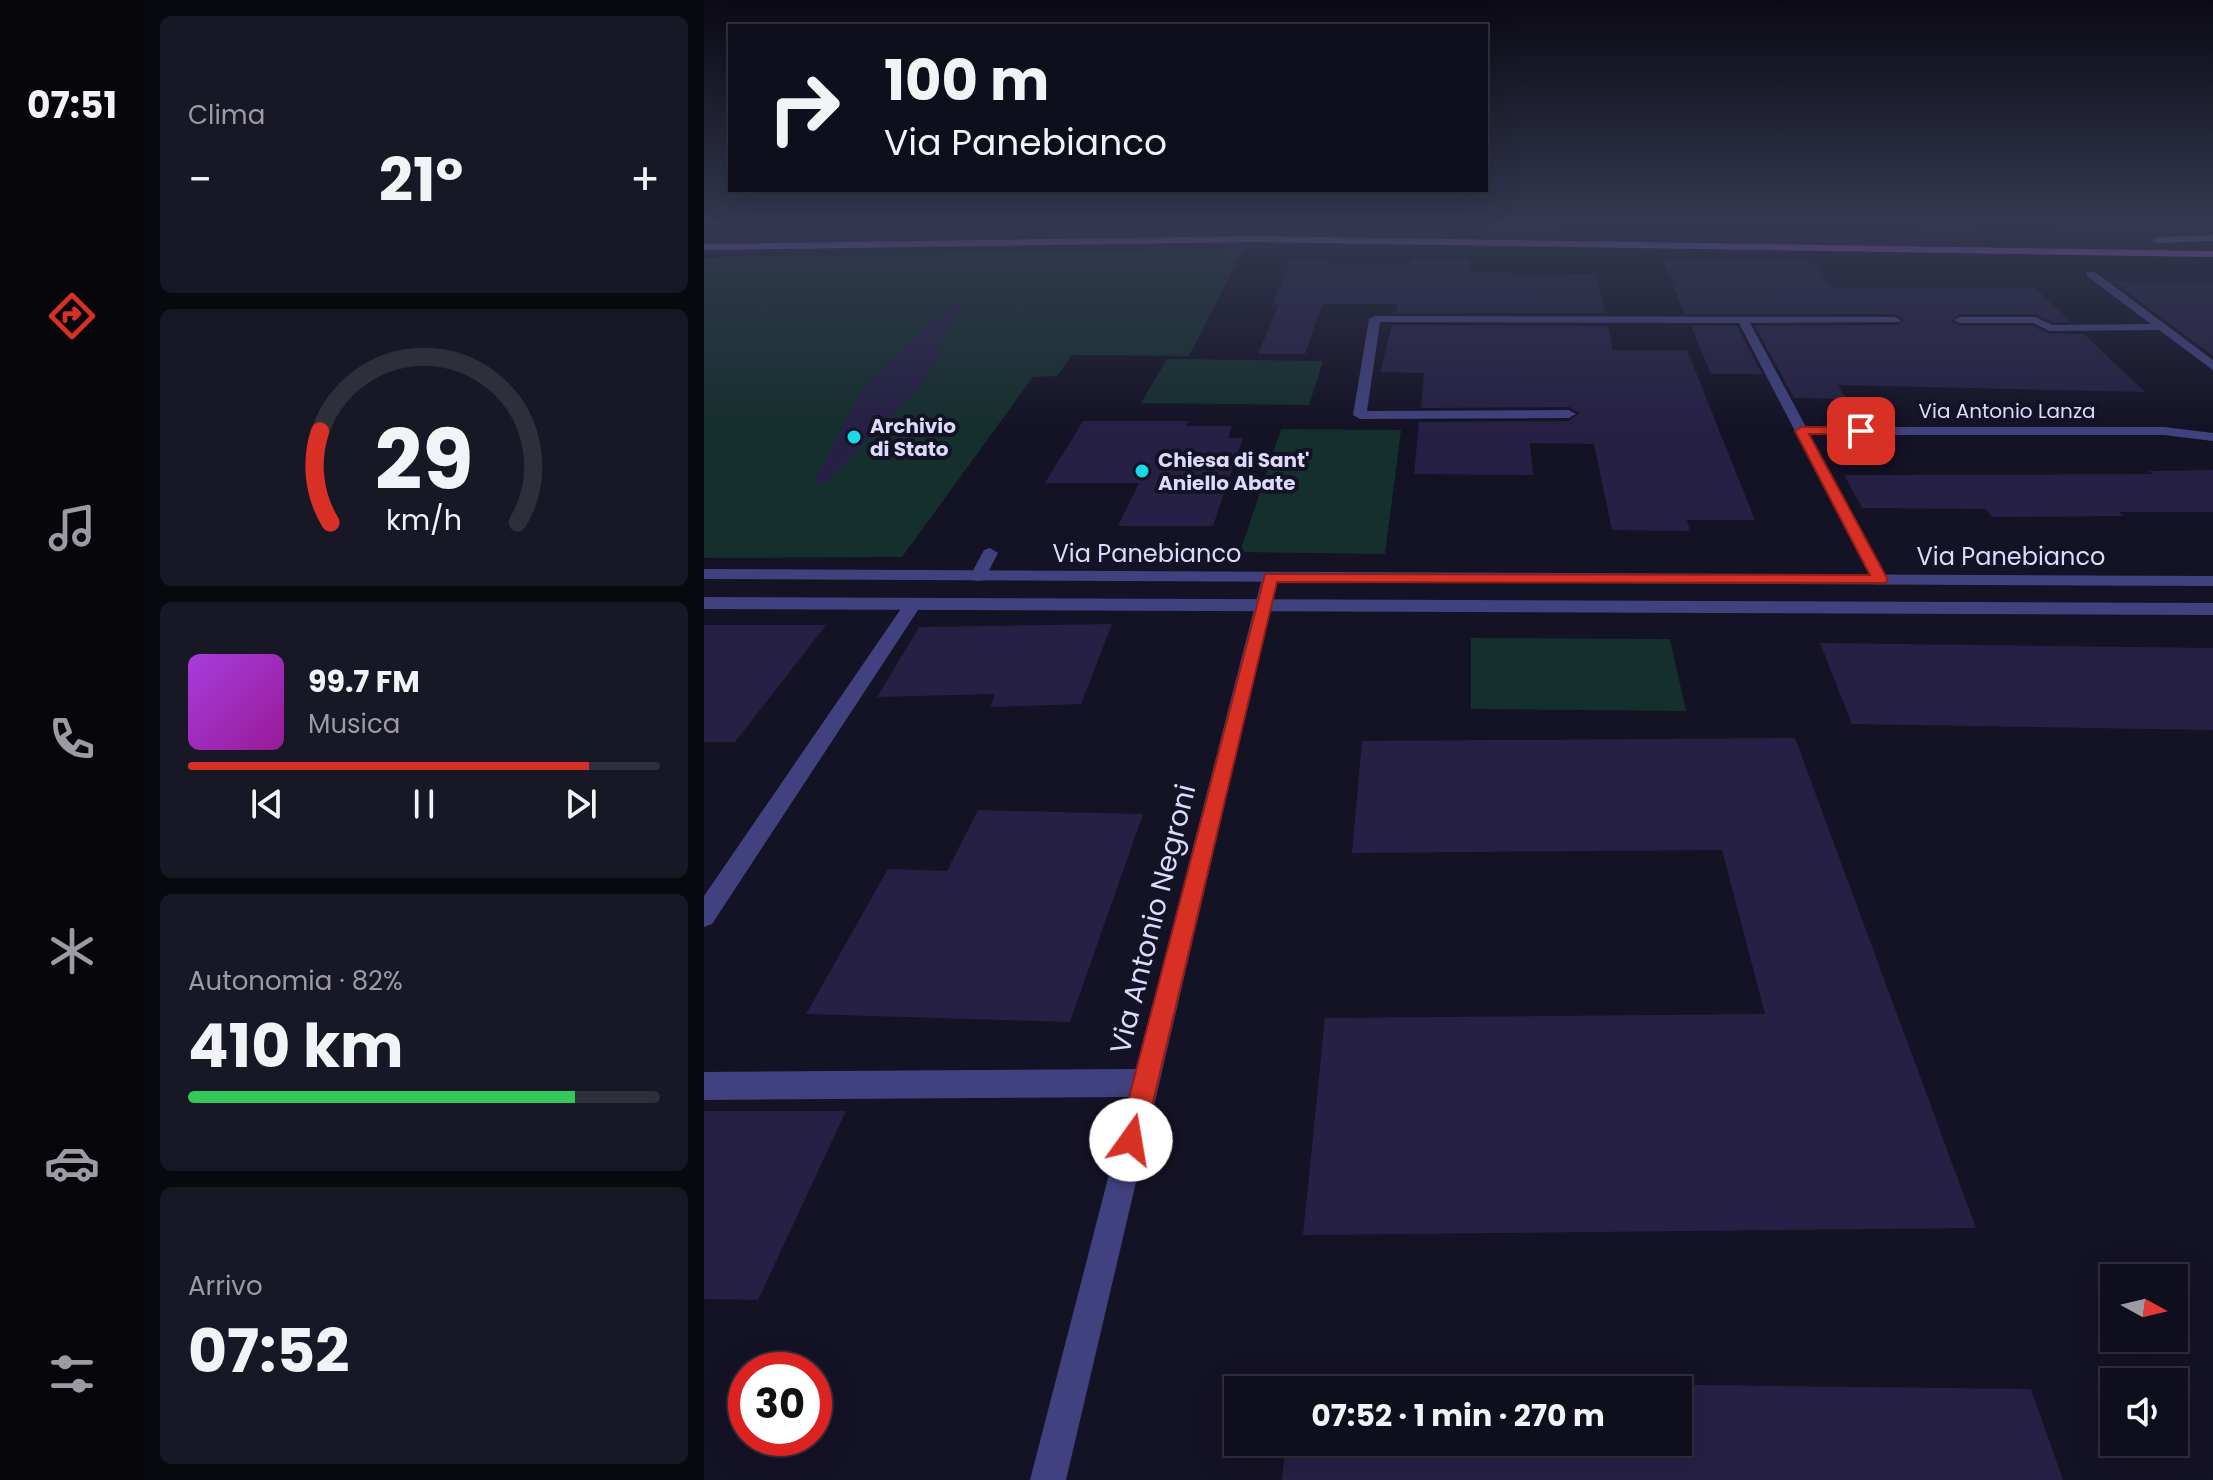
<!DOCTYPE html>
<html lang="it">
<head>
<meta charset="utf-8">
<style>
	:root { --surface:#0f0e1c; --page:#181725; --text:#f1f3f6; --muted:#9b9ca3; --line:#2f2e3b; --accent:#d93025 }
	body { margin:0; font-family:Poppins,sans-serif; background:var(--page); color:var(--text); height:100vh; display:flex; flex-direction:column; font-size:30px; white-space:nowrap }
	* { box-sizing:border-box; margin:0 }
	p { font-size:26px; color:var(--muted) }
	.icon { flex:none; width:44px; height:44px; fill:none; stroke:currentColor; stroke-width:2; stroke-linecap:round; stroke-linejoin:round }
	.map { position:relative; flex:1; overflow:hidden }
	.details { display:flex; flex-direction:column; gap:16px; padding:16px; background:#08080f; width:560px }
	.details>* { flex:none }
	.top-card { position:absolute; left:24px; top:24px; width:760px; height:168px; border-radius:0px; box-shadow:0 8px 32px #0002,0 0 0 2px var(--line); background:#0f0e1c; color:var(--text); overflow:hidden }
	.needle { width:52px; rotate:98deg }
	.fabs { position:absolute; left:1396px; top:1264px; display:grid; gap:16px }
	.fabs a { display:grid; place-items:center; width:88px; height:88px; border-radius:0px; background:var(--surface); box-shadow:0 8px 32px #0002,0 0 0 2px var(--line); font-size:40px }
	.speed { position:absolute; left:24px; top:1352px; display:flex; gap:16px; font-size:40px; font-weight:700; text-align:center }
	.speed>* { display:grid; place-content:center; width:104px; height:104px; border-radius:50%; background:var(--surface); box-shadow:0 8px 32px #0002,0 0 0 2px var(--line); line-height:1 }
	.speed .limit { border:12px solid #d22; background:#fff; color:#111 }
	.pin { position:absolute; display:grid; place-items:center; width:68px; height:68px; color:#fff; margin:-34px; border-radius:16px; box-shadow:0 4px 12px #0006 }
	.me { position:absolute; width:88px; margin:-44px; rotate:13deg; stroke-linejoin:round; filter:drop-shadow(0 0 6px #0008) }
	.turn { display:flex; align-items:center; gap:28px; height:168px; padding:0 24px; font-size:36px }
	.turn .icon { width:104px; height:104px; stroke-width:2.5 }
	.turn b { display:block; font-size:56px; line-height:68px }
	.big { font-size:60px; font-weight:700; line-height:1.1 }
	.details .card { flex:1; display:flex; flex-direction:column; justify-content:center; gap:12px; min-width:0; padding:0 28px; border-radius:12px; background:var(--page) }
	.details .dial { align-items:center; gap:0 }
	.dial svg { height:208px; overflow:visible; fill:none; stroke:var(--line); stroke-width:7; stroke-linecap:round; text-anchor:middle }
	.dial text { fill:var(--text); stroke:none }
	.song { display:flex; align-items:center; gap:24px }
	.cover { width:96px; height:96px; border-radius:12px; background:linear-gradient(135deg,hsl(280 70% 55%),hsl(300 70% 35%)) }
	.played { height:8px; border-radius:4px; background:linear-gradient(90deg,var(--accent) 85%,var(--line) 85%) }
	.keys { display:flex; justify-content:space-around; direction:ltr }
	.heat { display:flex; justify-content:space-between; align-items:center; font-size:44px; direction:ltr }
	.charge { height:12px; border-radius:6px; background:linear-gradient(90deg,#34c759 82%,var(--line) 0) }
	.trip { position:absolute; left:520px; top:1376px; width:468px; height:80px; border-radius:0px; background:var(--surface); box-shadow:0 8px 32px #0002,0 0 0 2px var(--line); font-weight:700; line-height:80px; text-align:center }
	main { display:flex; flex:1; min-height:0 }
	.dock { display:flex; flex-direction:column; width:144px; justify-content:space-around; align-items:center; background:#06060b; color:var(--muted) }
	.dock .icon { width:56px; height:56px }
	.dock .selected { color:var(--accent) }
	.dock b { font-size:36px; color:var(--text) }
	.map>svg:first-child { display:block }
	.green { fill:#152f2d }
	.building { fill:#262044 }
	.lines { fill:none; stroke-linecap:round; stroke-linejoin:round }
	.service { fill:#41417f; fill-rule:evenodd }
	.minor { fill:#41417f; fill-rule:evenodd }
	.tertiary { fill:#41417f; fill-rule:evenodd }
	.primary { fill:#ba6bf0; fill-rule:evenodd }
	.route { fill:#d93025; stroke:#8d1f18; stroke-width:2 }
	.poi-dot { fill:#18dbe8; stroke:#141225; stroke-width:3 }
	.labels { text-anchor:middle; dominant-baseline:central; stroke-width:8; stroke-linejoin:round; paint-order:stroke }
	.far-street-label { font-size:20px; fill:#dcdafb; stroke:#141225 }
	.far-poi-label { font-size:20px; font-weight:bold; fill:#dcdafb; stroke:#141225; text-anchor:start }
	.street-label { font-size:24px; fill:#dcdafb; stroke:#141225 }
	.near-street-label { font-size:28px; fill:#dcdafb; stroke:#141225 }
</style>
</head>
<body>
<main>
<nav class="dock">
<b>07:51</b>
<svg class="icon selected" aria-label="directions" viewBox="0 0 24 24"><path d="M12 3l9 9-9 9-9-9zM9 14v-3h6M13 9l2 2-2 2"/></svg>
<svg class="icon" aria-label="music" viewBox="0 0 24 24"><path d="M9 18V5l10-2v13"/><circle cx="6" cy="18" r="3"/><circle cx="16" cy="16" r="3"/></svg>
<svg class="icon" aria-label="phone" viewBox="0 0 24 24"><path d="M5 4h4l2 5-3 2q2 4 5 5l2-3 5 2v4C11 20 4 13 5 4z"/></svg>
<svg class="icon" aria-label="climate" viewBox="0 0 24 24"><path d="M12 3v18M4 7l16 10M4 17L20 7"/></svg>
<svg class="icon" aria-label="car" viewBox="0 0 24 24"><path d="M5 17H2v-5l4-1 3-4h7l3 4 3 1v5h-3M9 17h6M6 11h13"/><circle cx="7" cy="17" r="2"/><circle cx="17" cy="17" r="2"/></svg>
<svg class="icon" aria-label="filters" viewBox="0 0 24 24"><path d="M4 7h16M4 17h16"/><circle cx="9" cy="7" r="2"/><circle cx="15" cy="17" r="2"/></svg>
</nav>
<section class="details">
<div class="card"><p>Clima</p>
<div class="heat"><a>−</a><b class="big">21°</b><a>+</a></div>
</div>
<div class="card dial"><svg viewBox="0 0 100 80">
<path d="M14 69A42 42 0 1 1 86 69"/>
<path d="M14 69A42 42 0 0 1 10 34" stroke="#d93025"/>
<text x="50" y="56" font-size="32" font-weight="700">29</text>
<text x="50" y="72" font-size="11">km/h</text>
</svg></div>
<div class="card">
<div class="song"><i class="cover"></i><div><b>99.7 FM</b><p>Musica</p></div></div>
<div class="played"></div>
<div class="keys"><svg class="icon" aria-label="previous" viewBox="0 0 24 24"><path d="M18 5L8 12l10 7zM5 5v14"/></svg><svg class="icon" aria-label="pause" viewBox="0 0 24 24"><path d="M8 5v14M16 5v14"/></svg><svg class="icon" aria-label="next" viewBox="0 0 24 24"><path d="M6 5l10 7-10 7zM19 5v14"/></svg></div>
</div>
<div class="card"><p>Autonomia · 82%</p><b class="big">410 km</b><div class="charge"></div></div>
<div class="card"><p>Arrivo</p><b class="big">07:52</b></div>
</section>
<div class="map">
<svg width="1509" height="1480" viewBox="0 0 1509 1480">
	<rect width="100%" height="100%" fill="#141225"/>
	<!-- green -->
	<path class="green" d="M 116,222 L 848,222 L 849,230 L 500,223 L 131,231 Z
		M 540,248 L 485,356 L 368,355 L 353,376 L 329,377 L 198,557 L 0,558 L 0,258 Z
		M 463,359 L 619,361 L 605,405 L 437,403 Z
		M 577,429 L 697,430 L 681,554 L 536,552 Z
		M 767,638 L 966,639 L 982,711 L 767,709 Z"/>
	<!-- building -->
	<path class="building" d="M 707,259 L 766,259 L 766,273 L 892,274 L 901,313 L 691,313 L 694,304 L 618,304 L 601,354 L 554,354 L 575,304 L 569,304 L 586,261 L 706,265 Z
		M 1107,261 L 1129,288 L 1331,288 L 1367,322 L 1349,322 L 1331,314 L 1256,314 L 1247,321 L 1256,326 L 1328,326 L 1346,334 L 1380,334 L 1441,392 L 1134,385 L 1142,399 L 1090,398 L 1051,326 L 1195,325 L 1200,320 L 1191,314 L 981,314 L 959,262 Z
		M 1409,281 L 1509,281 L 1509,356 Z
		M 260,294 L 222,380 L 118,486 L 110,480 L 161,385 Z
		M 688,325 L 904,326 L 909,350 L 983,350 L 1051,520 L 983,520 L 986,531 L 908,530 L 890,444 L 826,443 L 829,475 L 710,474 L 715,422 L 865,421 L 875,413 L 865,407 L 717,408 L 720,373 L 676,372 Z
		M 987,326 L 1033,326 L 1058,374 L 1007,374 Z
		M 379,421 L 485,421 L 482,426 L 528,426 L 524,438 L 539,438 L 509,526 L 414,526 L 435,483 L 341,483 Z
		M 1509,470 L 1509,512 L 1415,512 L 1419,516 L 1288,517 L 1282,509 L 1158,508 L 1140,475 L 1449,474 L 1445,471 Z
		M 408,624 L 377,704 L 286,707 L 291,694 L 173,697 L 215,627 Z
		M 0,625 L 122,625 L 31,742 L 0,742 Z
		M 1116,643 L 1509,648 L 1509,730 L 1148,724 Z
		M 1091,738 L 1272,1228 L 599,1235 L 621,1018 L 1061,1014 L 1018,850 L 648,853 L 658,741 Z
		M 274,810 L 439,814 L 366,1022 L 102,1014 L 184,869 L 243,871 Z
		M 0,1111 L 142,1111 L 54,1300 L 0,1299 Z
		M 589,1380 L 1327,1389 L 1359,1480 L 578,1480 L 582,1442 L 974,1442 L 974,1390 L 588,1390 Z"/>
	<g class="lines">
		<!-- service -->
		<path class="service" d="M 1321,222 L 1509,222 L 1509,227 L 1426,229 Z
			M 1225,225 L 1266,225 L 1271,228 L 1266,231 L 1222,230 Z
			M 1383,272 L 1391,272 L 1509,360 L 1509,370 L 1455,330 L 1346,331 L 1329,323 L 1256,323 L 1250,320 L 1256,317 L 1331,317 L 1348,325 L 1447,324 L 1383,276 Z
			M 286,548 L 294,553 L 280,580 L 274,581 L 268,580 L 266,576 L 280,550 Z"/>
		<!-- minor -->
		<path class="minor" d="M 671,316 L 1191,317 L 1197,320 L 1195,322 L 1046,323 L 1102,427 L 1460,427 L 1509,433 L 1509,441 L 1460,435 L 1106,435 L 1184,580 L 1176,585 L 1168,580 L 1035,323 L 676,322 L 663,411 L 865,410 L 872,414 L 865,418 L 656,419 L 649,415 L 665,319 Z
			M 566,573 L 574,578 L 362,1480 L 326,1480 L 425,1097 L 0,1100 L 0,1072 L 432,1069 L 558,578 Z
			M 209,598 L 218,604 L 8,924 L 0,927 L 0,896 L 203,600 Z"/>
		<!-- tertiary -->
		<path class="tertiary" d="M 0,569 L 1509,576 L 1509,586 L 0,579 Z
			M 0,597 L 1509,603 L 1509,615 L 0,609 Z"/>
		<!-- primary -->
		<path class="primary" d="M 1509,235 L 1509,241 L 1453,243 L 1448,240 L 1453,237 Z
			M 552,236 L 1509,251 L 1509,257 L 552,242 L 0,250 L 0,244 Z"/>
	</g>
	<!-- sky -->
	<linearGradient id="sky" x2="0" y2="1"><stop stop-color="#0b0a14"/><stop offset="0.52" stop-color="#343951"/><stop offset="1" stop-color="#343951" stop-opacity="0"/></linearGradient>
	<rect width="1509" height="429" fill="url(#sky)"/>
	<!-- route -->
	<path class="route" d="M 1097,427 L 1157,427 L 1164,431 L 1157,434 L 1105,434 L 1184,580 L 1181,583 L 573,582 L 440,1140 L 437,1150 L 427,1153 L 418,1150 L 414,1140 L 561,574 L 1166,575 L 1091,431 Z"/>
	<!-- markers -->
	<g class="poi-dot">
		<circle cx="150" cy="437" r="8"/>
		<circle cx="438" cy="471" r="8"/>
	</g>
	<g class="labels">
		<!-- far-street labels -->
		<g class="far-street-label">
			<text x="1303" y="411">Via Antonio Lanza</text>
		</g>
		<!-- far-poi labels -->
		<g class="far-poi-label">
			<text x="166" y="426">Archivio<tspan x="166" dy="23">di Stato</tspan></text>
			<text x="454" y="460">Chiesa di Sant'<tspan x="454" dy="23">Aniello Abate</tspan></text>
		</g>
		<!-- street labels -->
		<g class="street-label">
			<text x="443" y="553">Via Panebianco</text>
			<text x="1307" y="556">Via Panebianco</text>
		</g>
		<!-- near-street labels -->
		<g class="near-street-label">
			<text transform="translate(449 919) rotate(-76)">Via Antonio Negroni</text>
		</g>
	</g>
</svg>
<div class="fabs">
<a><svg class="needle" viewBox="-14 -14 28 28"><path d="M0-13l5 13h-10z" fill="#e53935"/><path d="M0 13l5-13h-10z" fill="#9b9ca3"/></svg></a>
<a><svg class="icon" aria-label="sound" viewBox="0 0 24 24"><path d="M4 9h4l5-4v14l-5-4H4zM17 9q2 3 0 6"/></svg></a>
</div>
<div class="speed"><div class="limit">30</div></div>
<div class="pin" style="left:1157px;top:431px;background:#d93025"><svg class="icon" aria-label="arrive" viewBox="0 0 24 24"><path d="M6 21V4h12l-3 4 3 4H6"/></svg></div>
<svg class="me" style="left:427px;top:1140px" viewBox="-20 -20 40 40"><circle r="19" fill="#fff"/><path d="M0-13L10 11 0 6-10 11z" fill="#d93025"/></svg>
<div class="trip">07:52 · 1 min · 270 m</div>
<div class="top-card">
<div class="turn"><svg class="icon" aria-label="right" viewBox="0 0 24 24"><path d="M7 20v-9h11M14 6l5 5-5 5"/></svg><div><b>100 m</b>Via Panebianco</div></div>
</div>
</div>
</main>
</body>
</html>
